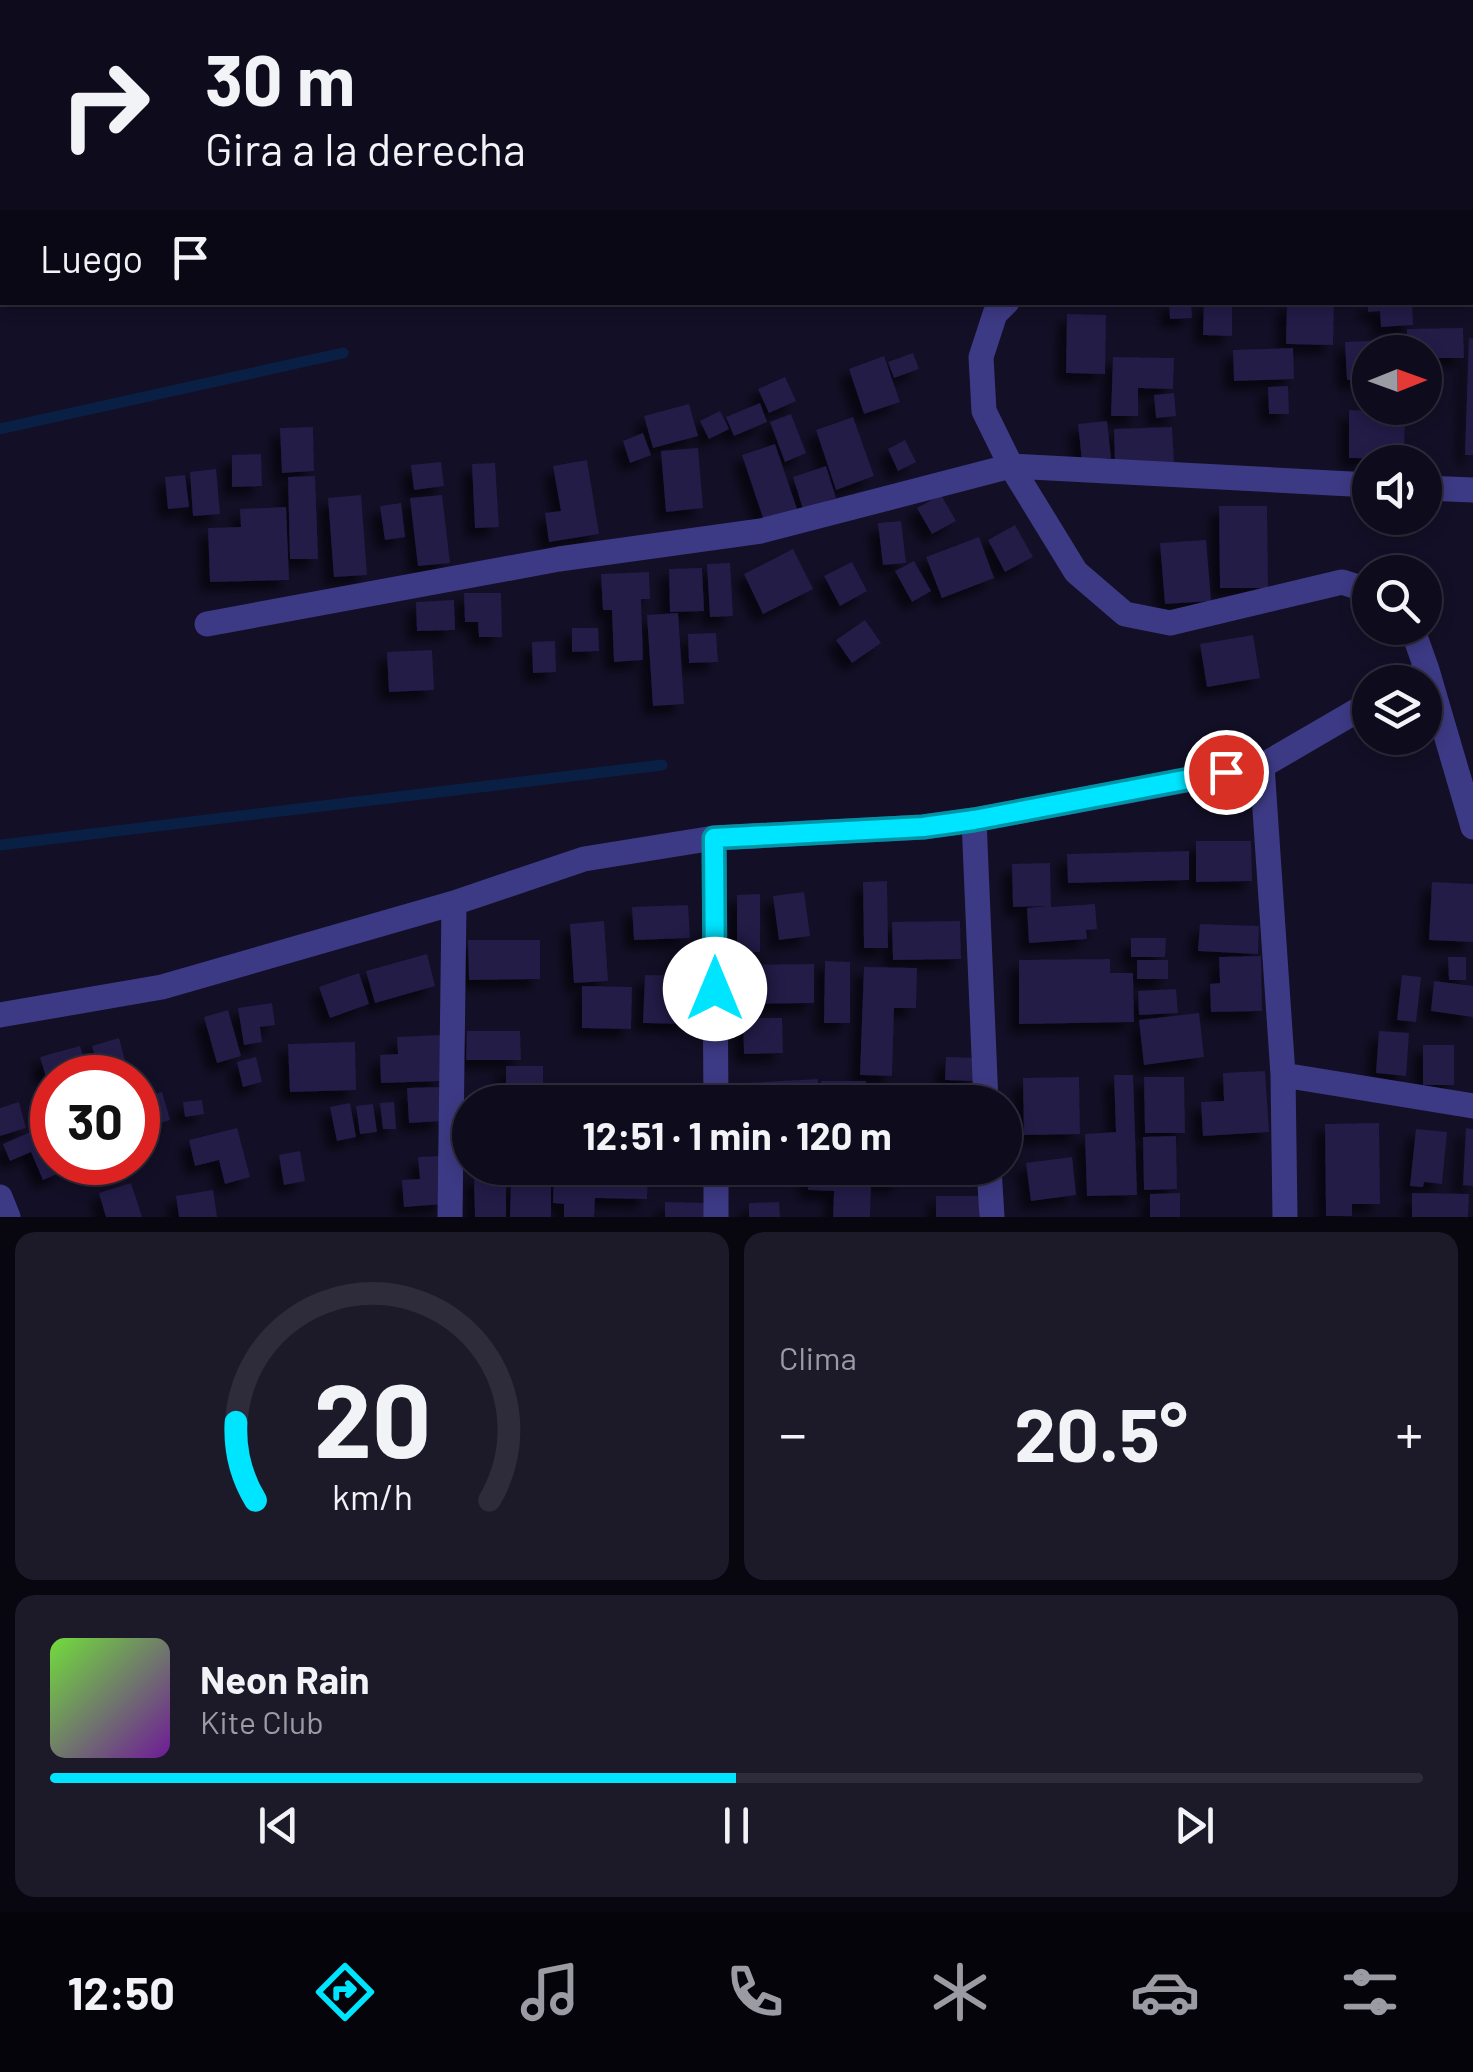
<!DOCTYPE html>
<html lang="es">
<head>
<meta charset="utf-8">
<style>
	:root { --surface:#0e0b1c; --page:#1c1929; --text:#f1f3f6; --muted:#9b9ba3; --line:#2e2b3b; --accent:#00e5ff }
	body { margin:0; font-family:Barlow,sans-serif; background:var(--page); color:var(--text); height:100vh; display:flex; flex-direction:column; font-size:38px; white-space:nowrap }
	* { box-sizing:border-box; margin:0 }
	p { font-size:32px; color:var(--muted) }
	.icon { flex:none; width:55px; height:55px; fill:none; stroke:currentColor; stroke-width:2; stroke-linecap:round; stroke-linejoin:round }
	.map { position:relative; height:1217px; overflow:hidden }
	.drawer { display:flex; flex-direction:column; gap:15px; padding:15px; background:#08060f; flex:1 }
	.drawer>* { flex:none }
	.top-card { position:absolute; left:0px; top:0px; width:1475px; height:305px; box-shadow:0 5px 15px #0003,0 0 0 2px var(--line); background:#0e0b1c; color:var(--text); overflow:hidden }
	.needle { width:65px; rotate:89deg }
	.fabs { position:absolute; left:1352px; top:335px; display:grid; gap:20px }
	.fabs a { display:grid; place-items:center; width:90px; height:90px; border-radius:50%; background:var(--surface); box-shadow:0 5px 15px #0003,0 0 0 2px var(--line); font-size:50px }
	.speed { position:absolute; left:30px; top:1055px; display:flex; gap:20px; font-size:50px; font-weight:700; text-align:center }
	.speed>* { display:grid; place-content:center; width:130px; height:130px; border-radius:50%; background:var(--surface); box-shadow:0 5px 15px #0003,0 0 0 2px var(--line); line-height:1 }
	.speed .limit { border:15px solid #d22; background:#fff; color:#111 }
	.pin { position:absolute; display:grid; place-items:center; width:85px; height:85px; color:#fff; margin:-42px; border:5px solid #fff; border-radius:50%; box-shadow:0 2px 10px #0007 }
	.me { position:absolute; width:110px; margin:-55px; rotate:0deg; stroke-linejoin:round; filter:drop-shadow(0 0 8px #0008) }
	.turn { display:flex; align-items:center; gap:35px; height:210px; padding:0 40px; font-size:45px }
	.turn .icon { width:130px; height:130px; stroke-width:2.5 }
	.turn b { display:block; font-size:70px; line-height:85px }
	.then { display:flex; align-items:center; height:95px; padding:0 40px; background:#0003; gap:20px; font-size:38px }
	.big { font-size:75px; font-weight:700; line-height:1.1 }
	.drawer .card { flex:1; display:flex; flex-direction:column; justify-content:center; gap:15px; min-width:0; padding:0 35px; border-radius:20px; background:var(--page) }
	.drawer .dial { align-items:center; gap:0 }
	.dial svg { height:260px; overflow:visible; fill:none; stroke:var(--line); stroke-width:7; stroke-linecap:round; text-anchor:middle }
	.dial text { fill:var(--text); stroke:none }
	.song { display:flex; align-items:center; gap:30px }
	.cover { width:120px; height:120px; border-radius:15px; background:linear-gradient(135deg,hsl(100 70% 55%),hsl(280 70% 35%)) }
	.played { height:10px; border-radius:5px; background:linear-gradient(90deg,var(--accent) 50%,var(--line) 50%) }
	.keys { display:flex; justify-content:space-around; direction:ltr }
	.heat { display:flex; justify-content:space-between; align-items:center; font-size:55px; direction:ltr }
	.drawer .tiles { flex:1; display:grid; gap:15px; grid-template-columns:1fr 1fr }
	.card:last-child { grid-column:span 2 }
	.trip { position:absolute; left:452px; top:1085px; width:570px; height:100px; border-radius:50px; background:var(--surface); box-shadow:0 5px 15px #0003,0 0 0 2px var(--line); font-weight:700; line-height:100px; text-align:center }
	.tabs { display:flex; height:160px; justify-content:space-around; align-items:center; background:#06040b; color:var(--muted) }
	.tabs .icon { width:70px; height:70px }
	.tabs .selected { color:var(--accent) }
	.tabs b { font-size:45px; color:var(--text) }
	.map>svg:first-child { display:block }
	.lines { fill:none; stroke-linecap:round; stroke-linejoin:round }
	.stream { stroke:#0a1f44; stroke-width:11 }
	.building { fill:#241b47; filter:url(#shadow) }
	.minor { stroke:#3d3a85; stroke-width:25 }
	.route-casing { stroke:#0095a6; stroke-width:25 }
	.route { stroke:#00e5ff; stroke-width:18 }
</style>
</head>
<body>
<div class="map">
<svg width="1473" height="1217" viewBox="0 0 1473 1217">
	<defs>
		<filter id="shadow"><feDropShadow dx="-9" dy="9" stdDeviation="5" flood-color="#0009"/></filter>
	</defs>
	<rect width="100%" height="100%" fill="#130f26"/>
	<g class="lines">
		<!-- stream -->
		<path class="stream" d="M 0,429 L 343,353
			M 0,845 L 662,765"/>
	</g>
	<!-- building -->
	<path class="building" d="M 1169,302 L 1191,302 L 1192,318 L 1170,319 Z
		M 1204,302 L 1232,302 L 1232,336 L 1203,335 Z
		M 1287,302 L 1334,302 L 1333,345 L 1286,344 Z
		M 1368,302 L 1412,302 L 1413,325 L 1381,327 L 1380,311 L 1368,312 Z
		M 1067,314 L 1106,315 L 1105,374 L 1066,373 Z
		M 1463,328 L 1464,358 L 1425,358 L 1425,352 L 1407,352 L 1407,329 Z
		M 1469,338 L 1473,339 L 1473,455 L 1465,455 Z
		M 1393,340 L 1394,352 L 1370,352 L 1370,379 L 1347,380 L 1345,342 Z
		M 1293,348 L 1294,379 L 1234,381 L 1233,350 Z
		M 913,353 L 919,369 L 894,378 L 888,362 Z
		M 884,356 L 900,402 L 864,414 L 849,369 Z
		M 1113,357 L 1174,358 L 1173,389 L 1138,388 L 1138,416 L 1111,416 Z
		M 785,377 L 796,401 L 769,413 L 758,389 Z
		M 1288,386 L 1289,414 L 1269,414 L 1268,387 Z
		M 1174,393 L 1176,416 L 1156,418 L 1154,395 Z
		M 760,403 L 767,422 L 734,436 L 726,417 Z
		M 689,404 L 698,436 L 653,448 L 644,416 Z
		M 1372,408 L 1405,408 L 1404,459 L 1349,458 L 1349,410 L 1372,411 Z
		M 720,411 L 729,429 L 709,439 L 700,421 Z
		M 791,414 L 806,453 L 785,462 L 770,422 Z
		M 853,417 L 874,476 L 836,490 L 816,430 Z
		M 1107,421 L 1111,458 L 1082,461 L 1078,424 Z
		M 313,427 L 314,471 L 282,473 L 280,428 Z
		M 1172,427 L 1174,463 L 1115,465 L 1114,429 Z
		M 643,433 L 651,455 L 630,463 L 623,441 Z
		M 905,440 L 916,462 L 898,471 L 888,449 Z
		M 775,444 L 797,509 L 764,521 L 742,455 Z
		M 698,448 L 703,508 L 666,512 L 661,451 Z
		M 261,454 L 262,486 L 232,487 L 232,455 Z
		M 587,460 L 599,534 L 549,542 L 545,513 L 561,511 L 553,466 Z
		M 441,462 L 444,486 L 414,490 L 411,465 Z
		M 495,463 L 499,527 L 475,528 L 472,464 Z
		M 826,466 L 836,498 L 803,509 L 793,477 Z
		M 216,469 L 220,514 L 193,516 L 190,472 Z
		M 185,475 L 189,507 L 168,509 L 165,477 Z
		M 315,476 L 318,559 L 290,559 L 288,477 Z
		M 361,495 L 367,575 L 334,577 L 328,498 Z
		M 442,495 L 450,563 L 418,566 L 410,498 Z
		M 941,495 L 956,521 L 932,534 L 917,508 Z
		M 401,503 L 405,537 L 385,540 L 380,506 Z
		M 1219,506 L 1267,506 L 1268,588 L 1220,588 Z
		M 286,507 L 289,580 L 210,582 L 208,528 L 241,527 L 240,509 Z
		M 901,521 L 906,563 L 883,565 L 878,523 Z
		M 1015,525 L 1033,557 L 1005,572 L 988,540 Z
		M 979,537 L 994,578 L 942,598 L 926,557 Z
		M 1206,540 L 1211,601 L 1165,604 L 1160,543 Z
		M 793,549 L 813,589 L 763,614 L 744,574 Z
		M 914,561 L 931,591 L 912,602 L 895,571 Z
		M 852,562 L 867,591 L 840,606 L 824,576 Z
		M 730,563 L 733,616 L 710,617 L 707,564 Z
		M 702,568 L 704,611 L 670,612 L 669,569 Z
		M 649,572 L 650,599 L 641,599 L 643,660 L 614,662 L 612,610 L 603,610 L 601,574 Z
		M 464,593 L 501,593 L 502,637 L 479,637 L 478,622 L 465,622 Z
		M 454,600 L 455,630 L 417,631 L 416,602 Z
		M 678,613 L 684,704 L 653,706 L 647,615 Z
		M 865,620 L 881,643 L 852,663 L 836,640 Z
		M 572,628 L 598,628 L 599,651 L 572,652 Z
		M 716,633 L 718,662 L 689,663 L 688,634 Z
		M 1253,635 L 1260,678 L 1207,687 L 1200,644 Z
		M 555,641 L 556,672 L 533,673 L 532,642 Z
		M 432,650 L 434,690 L 389,692 L 387,652 Z
		M 1196,841 L 1251,841 L 1252,881 L 1196,882 Z
		M 1189,851 L 1189,880 L 1068,883 L 1067,854 Z
		M 1050,863 L 1051,907 L 1095,904 L 1097,929 L 1086,930 L 1087,939 L 1029,943 L 1027,908 L 1047,906 L 1013,907 L 1012,864 Z
		M 887,881 L 888,948 L 864,948 L 863,882 Z
		M 1432,882 L 1473,884 L 1473,942 L 1429,940 Z
		M 804,892 L 810,936 L 779,940 L 773,896 Z
		M 760,894 L 760,952 L 737,952 L 737,895 Z
		M 688,905 L 690,938 L 634,940 L 632,907 Z
		M 604,921 L 608,981 L 574,983 L 570,924 Z
		M 960,921 L 961,959 L 893,960 L 892,922 Z
		M 1200,924 L 1259,926 L 1258,954 L 1198,951 Z
		M 1131,938 L 1166,938 L 1165,957 L 1131,957 Z
		M 468,940 L 540,940 L 540,979 L 469,980 Z
		M 427,954 L 435,986 L 375,1003 L 366,971 Z
		M 1261,956 L 1262,1011 L 1211,1012 L 1210,984 L 1220,983 L 1219,957 Z
		M 1448,957 L 1466,957 L 1466,980 L 1449,980 Z
		M 1110,959 L 1110,973 L 1133,973 L 1134,1022 L 1019,1024 L 1019,960 Z
		M 1137,960 L 1168,960 L 1168,979 L 1137,979 Z
		M 825,961 L 850,962 L 850,1023 L 824,1023 Z
		M 814,964 L 814,1003 L 736,1004 L 736,965 Z
		M 864,967 L 917,968 L 916,1008 L 894,1008 L 892,1076 L 860,1075 Z
		M 359,973 L 369,1004 L 330,1018 L 319,987 Z
		M 645,975 L 689,976 L 688,1024 L 643,1023 Z
		M 1402,975 L 1421,977 L 1416,1022 L 1397,1020 Z
		M 1434,981 L 1473,986 L 1473,1017 L 1431,1011 Z
		M 582,986 L 632,987 L 631,1029 L 582,1028 Z
		M 1176,989 L 1178,1013 L 1139,1015 L 1138,991 Z
		M 272,1003 L 275,1025 L 260,1027 L 262,1042 L 244,1045 L 238,1008 Z
		M 228,1010 L 241,1056 L 217,1063 L 204,1017 Z
		M 1199,1013 L 1204,1057 L 1144,1065 L 1139,1020 Z
		M 743,1018 L 782,1018 L 783,1053 L 744,1054 Z
		M 467,1031 L 520,1031 L 521,1060 L 466,1060 Z
		M 1379,1031 L 1409,1033 L 1406,1076 L 1376,1073 Z
		M 440,1035 L 442,1081 L 381,1083 L 380,1055 L 398,1054 L 397,1037 Z
		M 119,1038 L 128,1072 L 101,1078 L 92,1046 Z
		M 355,1042 L 356,1090 L 290,1092 L 288,1044 Z
		M 1423,1045 L 1454,1045 L 1454,1085 L 1423,1085 Z
		M 80,1046 L 89,1078 L 63,1076 L 47,1080 L 40,1057 Z
		M 256,1057 L 262,1082 L 243,1087 L 237,1062 Z
		M 946,1057 L 975,1058 L 974,1081 L 945,1080 Z
		M 506,1066 L 543,1066 L 543,1087 L 506,1087 Z
		M 1265,1071 L 1269,1132 L 1203,1136 L 1201,1102 L 1224,1101 L 1223,1073 Z
		M 1114,1075 L 1133,1075 L 1137,1195 L 1087,1196 L 1085,1134 L 1116,1132 Z
		M 1079,1077 L 1080,1134 L 1024,1135 L 1023,1078 Z
		M 1144,1077 L 1184,1077 L 1185,1133 L 1145,1133 Z
		M 818,1079 L 819,1102 L 749,1102 L 748,1083 Z
		M 821,1081 L 866,1081 L 866,1102 L 821,1102 Z
		M 440,1087 L 442,1121 L 409,1123 L 407,1088 Z
		M 162,1092 L 170,1120 L 138,1130 L 138,1099 Z
		M 538,1092 L 538,1102 L 506,1102 L 505,1094 Z
		M 202,1100 L 204,1114 L 185,1117 L 183,1102 Z
		M 19,1102 L 26,1128 L 0,1136 L 0,1108 Z
		M 394,1102 L 396,1129 L 383,1129 L 380,1103 Z
		M 350,1103 L 356,1137 L 337,1141 L 330,1107 Z
		M 373,1104 L 377,1132 L 360,1134 L 356,1106 Z
		M 1379,1123 L 1380,1204 L 1352,1204 L 1352,1216 L 1326,1216 L 1325,1124 Z
		M 44,1126 L 52,1145 L 52,1162 L 60,1162 L 64,1171 L 43,1180 L 31,1152 L 10,1161 L 3,1144 Z
		M 237,1128 L 250,1177 L 225,1184 L 219,1160 L 195,1166 L 189,1140 Z
		M 1466,1128 L 1473,1129 L 1473,1186 L 1463,1185 Z
		M 1416,1129 L 1447,1132 L 1442,1184 L 1424,1182 L 1423,1187 L 1410,1186 Z
		M 1176,1136 L 1177,1189 L 1144,1190 L 1143,1137 Z
		M 300,1151 L 305,1181 L 284,1185 L 279,1155 Z
		M 441,1156 L 444,1204 L 404,1207 L 402,1180 L 420,1179 L 418,1157 Z
		M 1072,1157 L 1076,1195 L 1031,1201 L 1026,1163 Z
		M 554,1168 L 618,1168 L 618,1173 L 648,1174 L 647,1199 L 595,1198 L 594,1217 L 564,1217 L 564,1204 L 553,1203 Z
		M 809,1168 L 900,1168 L 900,1184 L 871,1182 L 870,1217 L 833,1217 L 834,1191 L 808,1190 Z
		M 474,1175 L 506,1175 L 506,1217 L 475,1217 Z
		M 511,1181 L 551,1181 L 551,1217 L 510,1217 Z
		M 131,1183 L 142,1217 L 106,1217 L 99,1193 Z
		M 213,1190 L 217,1217 L 179,1217 L 176,1196 Z
		M 1180,1193 L 1180,1217 L 1150,1217 L 1150,1194 Z
		M 1412,1193 L 1469,1194 L 1468,1217 L 1412,1217 Z
		M 936,1196 L 979,1196 L 979,1217 L 936,1217 Z
		M 665,1202 L 707,1203 L 707,1217 L 665,1217 Z
		M 779,1202 L 780,1217 L 749,1217 L 749,1203 Z"/>
	<g class="lines">
		<!-- minor -->
		<path class="minor" d="M 125,0 L 125,2
			M 1213,0 L 1213,2
			M 459,2 L 460,0
			M 1472,54 L 1473,54
			M 1472,237 L 1473,237
			M 1007,302 L 995,314 L 981,357 L 984,411 L 1011,466 L 1076,572 L 1125,614 L 1170,623 L 1342,582 L 1370,591
			M 1425,488 L 1473,490
			M 207,624 L 559,559 L 761,531 L 1011,466 L 1370,485
			M 1427,670 L 1473,827
			M 1406,682 L 1427,670 L 1412,628
			M 1262,766 L 1283,1075 L 1285,1217
			M 974,820 L 986,1102
			M 714,838 L 716,1102
			M 0,1015 L 162,987 L 454,903 L 584,859 L 714,838 L 923,827 L 974,820 L 1262,766 L 1370,703
			M 1283,1075 L 1473,1106
			M 716,1168 L 716,1217
			M 989,1168 L 992,1217
			M 0,1197 L 8,1217
			M 450,1217 L 454,903"/>
	</g>
	<g class="lines">
		<!-- route casing -->
		<g class="route-casing">
			<path id="route" d="M 715,989 L 714,838 L 923,827 L 974,820 L 1226,772"/>
		</g>
		<!-- route -->
		<use href="#route" class="route"/>
	</g>
</svg>
<div class="fabs">
<a><svg class="needle" viewBox="-14 -14 28 28"><path d="M0-13l5 13h-10z" fill="#e53935"/><path d="M0 13l5-13h-10z" fill="#9b9ba3"/></svg></a>
<a><svg class="icon" aria-label="sound" viewBox="0 0 24 24"><path d="M4 9h4l5-4v14l-5-4H4zM17 9q2 3 0 6"/></svg></a>
<a><svg class="icon" aria-label="search" viewBox="0 0 24 24"><circle cx="10" cy="10" r="6"/><path d="M15 15l6 6"/></svg></a>
<a><svg class="icon" aria-label="layers" viewBox="0 0 24 24"><path d="M12 4l9 5-9 5-9-5zM3 14l9 5 9-5"/></svg></a>
</div>
<div class="speed"><div class="limit">30</div></div>
<div class="pin" style="left:1226px;top:772px;background:#d93025"><svg class="icon" aria-label="arrive" viewBox="0 0 24 24"><path d="M6 21V4h12l-3 4 3 4H6"/></svg></div>
<svg class="me" style="left:715px;top:989px" viewBox="-20 -20 40 40"><circle r="19" fill="#fff"/><path d="M0-13L10 11 0 6-10 11z" fill="#00e5ff"/></svg>
<div class="trip">12:51 · 1 min · 120 m</div>
<div class="top-card">
<div class="turn"><svg class="icon" aria-label="right" viewBox="0 0 24 24"><path d="M7 20v-9h11M14 6l5 5-5 5"/></svg><div><b>30 m</b>Gira a la derecha</div></div>
<div class="then">Luego<svg class="icon" aria-label="arrive" viewBox="0 0 24 24"><path d="M6 21V4h12l-3 4 3 4H6"/></svg></div>
</div>
</div>
<section class="drawer">
<div class="tiles">
<div class="card dial"><svg viewBox="0 0 100 80">
<path d="M14 69A42 42 0 1 1 86 69"/>
<path d="M14 69A42 42 0 0 1 8 45" stroke="#00e5ff"/>
<text x="50" y="56" font-size="32" font-weight="700">20</text>
<text x="50" y="72" font-size="11">km/h</text>
</svg></div>
<div class="card"><p>Clima</p>
<div class="heat"><a>−</a><b class="big">20.5°</b><a>+</a></div>
</div>
<div class="card">
<div class="song"><i class="cover"></i><div><b>Neon Rain</b><p>Kite Club</p></div></div>
<div class="played"></div>
<div class="keys"><svg class="icon" aria-label="previous" viewBox="0 0 24 24"><path d="M18 5L8 12l10 7zM5 5v14"/></svg><svg class="icon" aria-label="pause" viewBox="0 0 24 24"><path d="M8 5v14M16 5v14"/></svg><svg class="icon" aria-label="next" viewBox="0 0 24 24"><path d="M6 5l10 7-10 7zM19 5v14"/></svg></div>
</div>
</div>
</section>
<nav class="tabs">
<b>12:50</b>
<svg class="icon selected" aria-label="directions" viewBox="0 0 24 24"><path d="M12 3l9 9-9 9-9-9zM9 14v-3h6M13 9l2 2-2 2"/></svg>
<svg class="icon" aria-label="music" viewBox="0 0 24 24"><path d="M9 18V5l10-2v13"/><circle cx="6" cy="18" r="3"/><circle cx="16" cy="16" r="3"/></svg>
<svg class="icon" aria-label="phone" viewBox="0 0 24 24"><path d="M5 4h4l2 5-3 2q2 4 5 5l2-3 5 2v4C11 20 4 13 5 4z"/></svg>
<svg class="icon" aria-label="climate" viewBox="0 0 24 24"><path d="M12 3v18M4 7l16 10M4 17L20 7"/></svg>
<svg class="icon" aria-label="car" viewBox="0 0 24 24"><path d="M5 17H2v-5l4-1 3-4h7l3 4 3 1v5h-3M9 17h6M6 11h13"/><circle cx="7" cy="17" r="2"/><circle cx="17" cy="17" r="2"/></svg>
<svg class="icon" aria-label="filters" viewBox="0 0 24 24"><path d="M4 7h16M4 17h16"/><circle cx="9" cy="7" r="2"/><circle cx="15" cy="17" r="2"/></svg>
</nav>
</body>
</html>
